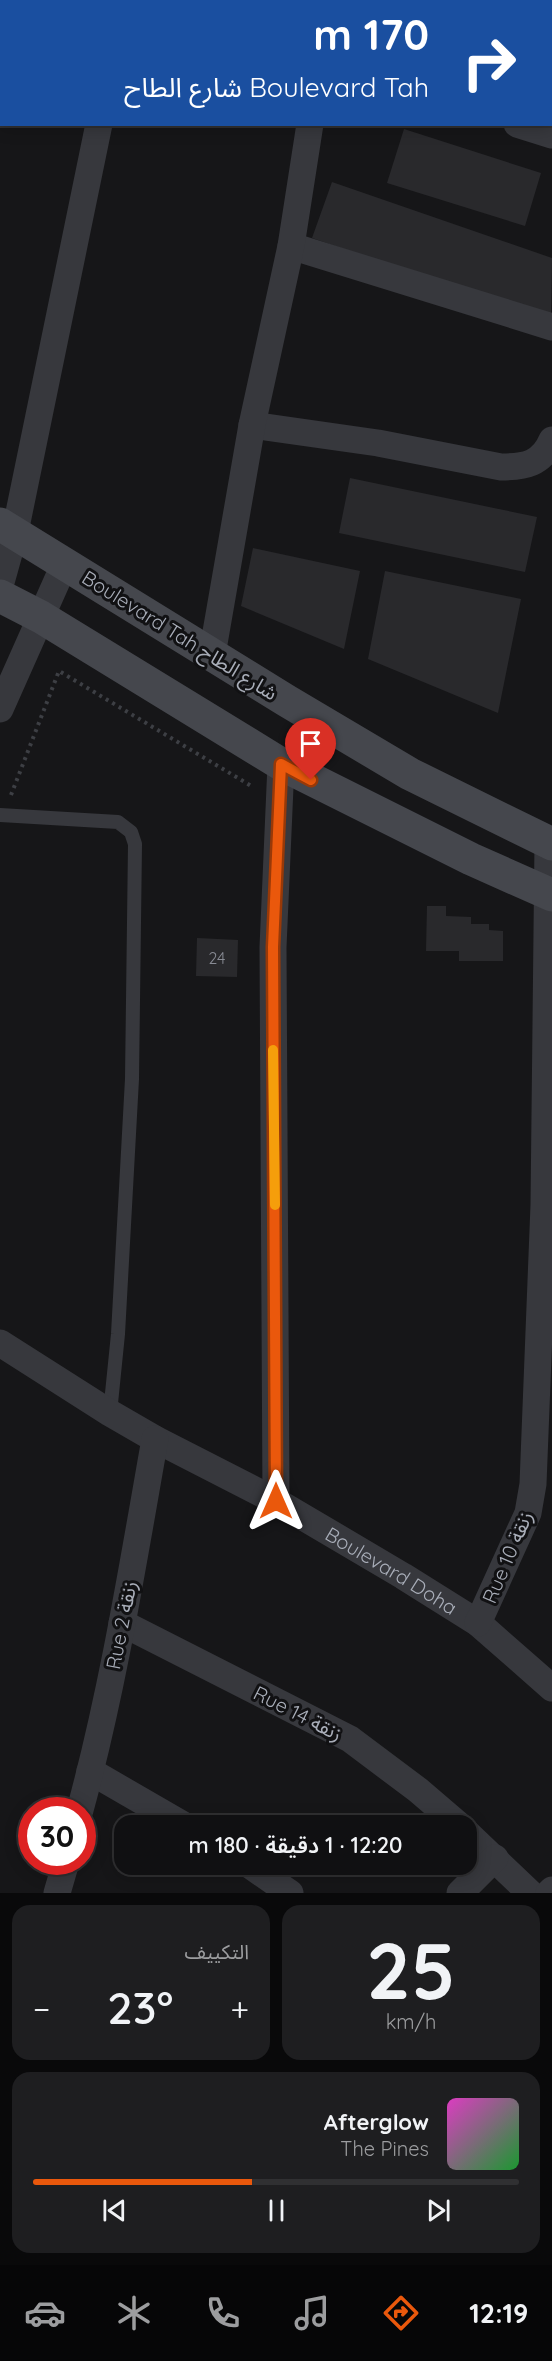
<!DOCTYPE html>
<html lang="ar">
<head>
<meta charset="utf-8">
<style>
	:root { --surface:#101012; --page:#1e1e20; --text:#f1f3f6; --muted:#9c9d9f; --line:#303032; --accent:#ea580c }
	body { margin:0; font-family:Quicksand,"Noto Sans Arabic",sans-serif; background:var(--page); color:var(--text); direction:rtl; height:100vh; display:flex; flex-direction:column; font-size:22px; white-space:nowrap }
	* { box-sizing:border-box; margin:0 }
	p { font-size:20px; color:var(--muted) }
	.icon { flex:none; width:33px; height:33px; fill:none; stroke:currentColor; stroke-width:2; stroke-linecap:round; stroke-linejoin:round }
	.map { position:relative; height:1893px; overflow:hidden; direction:ltr }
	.panel { display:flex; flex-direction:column; gap:12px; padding:12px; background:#09090a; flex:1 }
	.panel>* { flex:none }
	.guide { position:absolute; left:0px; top:0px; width:552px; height:126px; box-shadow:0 3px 15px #0003,0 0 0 2px var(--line); direction:rtl; background:#1a4fa0; color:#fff; overflow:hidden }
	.speed { position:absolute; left:18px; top:1797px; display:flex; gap:12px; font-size:30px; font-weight:700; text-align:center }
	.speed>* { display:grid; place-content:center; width:78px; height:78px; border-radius:50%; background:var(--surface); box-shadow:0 3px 15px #0003,0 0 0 2px var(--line); line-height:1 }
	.speed .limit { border:9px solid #d22; background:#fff; color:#111 }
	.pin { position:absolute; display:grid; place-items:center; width:51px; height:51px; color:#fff; margin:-62px -26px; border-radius:50% 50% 50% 0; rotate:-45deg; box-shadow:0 0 6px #0007 }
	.pin .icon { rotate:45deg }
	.me { position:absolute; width:66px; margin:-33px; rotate:0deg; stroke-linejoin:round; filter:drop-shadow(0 0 4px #0008) }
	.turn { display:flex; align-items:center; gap:21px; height:126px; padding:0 24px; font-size:27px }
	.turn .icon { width:78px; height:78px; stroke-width:2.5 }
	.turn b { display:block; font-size:42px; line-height:51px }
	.big { font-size:45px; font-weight:600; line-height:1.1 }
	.panel .tile { flex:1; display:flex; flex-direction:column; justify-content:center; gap:9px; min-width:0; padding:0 21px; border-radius:18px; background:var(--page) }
	.panel .dial { align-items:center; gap:0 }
	.dial b { font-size:78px; line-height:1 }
	.song { display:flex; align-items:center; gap:18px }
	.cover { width:72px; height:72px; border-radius:9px; background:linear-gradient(135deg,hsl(310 70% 55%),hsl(130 70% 35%)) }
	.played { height:6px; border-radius:3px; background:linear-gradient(90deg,var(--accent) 45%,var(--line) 45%) }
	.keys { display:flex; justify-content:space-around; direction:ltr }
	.heat { display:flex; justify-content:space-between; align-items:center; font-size:33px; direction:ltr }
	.panel .tiles { flex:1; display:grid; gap:12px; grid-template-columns:1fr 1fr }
	.tile:last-child { grid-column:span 2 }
	.trip { position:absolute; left:114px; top:1815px; width:363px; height:60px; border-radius:18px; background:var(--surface); box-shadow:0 3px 15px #0003,0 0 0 2px var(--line); font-weight:600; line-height:60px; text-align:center; direction:rtl }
	.menu { display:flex; height:96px; justify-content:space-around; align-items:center; background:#060607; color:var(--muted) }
	.menu .icon { width:42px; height:42px }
	.menu .current { color:var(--accent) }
	.menu b { font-size:27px; color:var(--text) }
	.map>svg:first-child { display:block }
	.building { fill:#29292c }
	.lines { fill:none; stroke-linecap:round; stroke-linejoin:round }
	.path { stroke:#3d3f44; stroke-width:4; stroke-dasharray:3 4.5; stroke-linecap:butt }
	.lane { stroke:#37383d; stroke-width:14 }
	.street { stroke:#37383d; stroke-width:27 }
	.secondary { stroke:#45474d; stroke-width:33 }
	.route-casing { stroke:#983908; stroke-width:15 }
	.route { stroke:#ea580c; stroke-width:10 }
	.slow { stroke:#f59e0b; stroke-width:10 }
	.labels { text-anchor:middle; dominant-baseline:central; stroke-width:6; stroke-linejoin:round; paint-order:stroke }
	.number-label { font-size:16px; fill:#888b94 }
	.street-label { font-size:20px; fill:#a8adb8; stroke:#111113 }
</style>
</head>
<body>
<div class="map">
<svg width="552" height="1893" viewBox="0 0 552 1893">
	<rect width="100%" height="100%" fill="#161618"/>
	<!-- building -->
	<path class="building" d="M 404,129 L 541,173 L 525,226 L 387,183 Z
		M 332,182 L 552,258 L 551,320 L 312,238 Z
		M 350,478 L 537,517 L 525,572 L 339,533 Z
		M 253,548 L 360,571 L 344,649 L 241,606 Z
		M 385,571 L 521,599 L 498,713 L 368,659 Z
		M 427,906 L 446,906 L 446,916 L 471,917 L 471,924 L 489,924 L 489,930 L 503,931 L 503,961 L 459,961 L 459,951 L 426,951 Z
		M 197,938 L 238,940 L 237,977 L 196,976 Z"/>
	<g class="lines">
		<!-- path -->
		<path class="path" d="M 11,795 L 59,671 L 253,787"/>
		<!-- lane -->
		<path class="lane" d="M 0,815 L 118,822 L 131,832 L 135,844 L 132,1079 L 118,1334 L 110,1413"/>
		<!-- street -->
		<g class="street">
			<path d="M 51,0 L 57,2"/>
			<path d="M 126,2 L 126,0"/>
			<path d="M 330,2 L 330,0"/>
			<path d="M 517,124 L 552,135"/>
			<path d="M 291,246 L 552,327"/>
			<path d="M 252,425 L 378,443 L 501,467 C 525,467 542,464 552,440"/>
			<path d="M 0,586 L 15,532 L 99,124"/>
			<path d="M 212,655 L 252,425 L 291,246 L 310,124"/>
			<path d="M 0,709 L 65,563"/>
			<path id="s1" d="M 0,1343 L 110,1413 L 155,1439 L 276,1501 L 403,1576 L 478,1623 L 552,1688"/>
			<path d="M 276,1501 L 273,947 L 281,764"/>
			<path d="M 122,1623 L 350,1739 L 418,1790 L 460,1826"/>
			<path d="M 478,1623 L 528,1513 L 533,1484 L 544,1205 L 548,842"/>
			<path d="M 90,1771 L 185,1826"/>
			<path d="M 80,1810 C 113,1689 133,1563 155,1439"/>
			<path d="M 466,1832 L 530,1893"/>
			<path d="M 248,1864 L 290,1893"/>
			<path d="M 57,1893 L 66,1862"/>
			<path d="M 460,1893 L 495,1858"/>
			<path d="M 549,1893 L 552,1890"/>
		</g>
		<!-- secondary -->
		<path class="secondary" d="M 0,524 L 287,701 L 410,774 L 552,844
			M 0,596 L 41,617 L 281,764 L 471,859 L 552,895"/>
	</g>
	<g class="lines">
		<!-- route casing -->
		<g class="route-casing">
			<path id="route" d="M 276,1501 L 273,947 L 281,764 L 311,780"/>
		</g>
		<!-- route -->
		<use href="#route" class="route"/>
		<!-- slow -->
		<path class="slow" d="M 273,1050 L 275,1205"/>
	</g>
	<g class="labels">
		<!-- number labels -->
		<g class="number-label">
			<text x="217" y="958">24</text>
		</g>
		<!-- street labels -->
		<g class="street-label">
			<text transform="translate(180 635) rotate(32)">Boulevard Tah شارع الطاح</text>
			<text transform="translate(507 1557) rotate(-67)">Rue 10 زنقة</text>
			<text stroke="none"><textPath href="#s1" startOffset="453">Boulevard Doha</textPath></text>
			<text transform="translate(121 1625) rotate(-79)">Rue 2 زنقة</text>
			<text transform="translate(298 1713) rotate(27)">Rue 14 زنقة</text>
		</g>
	</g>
</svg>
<div class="speed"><div class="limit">30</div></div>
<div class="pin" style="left:311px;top:780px;background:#d93025"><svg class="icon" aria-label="arrive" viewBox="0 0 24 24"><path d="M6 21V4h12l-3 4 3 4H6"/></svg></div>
<svg class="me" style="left:276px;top:1501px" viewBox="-20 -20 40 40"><path d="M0-17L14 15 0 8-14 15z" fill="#ea580c" stroke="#fff" stroke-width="4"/></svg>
<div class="trip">12:20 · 1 دقيقة · 180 m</div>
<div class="guide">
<div class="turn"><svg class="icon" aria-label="right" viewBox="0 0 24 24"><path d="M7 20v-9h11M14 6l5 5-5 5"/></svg><div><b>170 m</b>Boulevard Tah شارع الطاح</div></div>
</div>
</div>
<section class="panel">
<div class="tiles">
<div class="tile dial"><b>25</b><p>km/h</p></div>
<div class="tile"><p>التكييف</p>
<div class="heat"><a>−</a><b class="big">23°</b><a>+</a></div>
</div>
<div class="tile">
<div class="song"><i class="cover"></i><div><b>Afterglow</b><p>The Pines</p></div></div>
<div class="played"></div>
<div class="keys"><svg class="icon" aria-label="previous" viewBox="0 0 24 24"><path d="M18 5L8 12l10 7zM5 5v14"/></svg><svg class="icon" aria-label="pause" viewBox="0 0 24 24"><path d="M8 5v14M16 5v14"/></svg><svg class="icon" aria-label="next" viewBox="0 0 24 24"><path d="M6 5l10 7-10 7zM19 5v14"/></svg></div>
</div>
</div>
</section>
<nav class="menu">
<b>12:19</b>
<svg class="icon current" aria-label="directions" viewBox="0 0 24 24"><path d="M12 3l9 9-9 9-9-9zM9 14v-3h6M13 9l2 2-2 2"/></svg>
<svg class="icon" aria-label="music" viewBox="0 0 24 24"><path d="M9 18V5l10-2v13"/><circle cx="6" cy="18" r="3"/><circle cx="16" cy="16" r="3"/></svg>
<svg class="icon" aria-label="phone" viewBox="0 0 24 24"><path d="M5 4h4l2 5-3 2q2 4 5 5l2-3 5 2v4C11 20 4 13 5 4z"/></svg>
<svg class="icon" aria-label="climate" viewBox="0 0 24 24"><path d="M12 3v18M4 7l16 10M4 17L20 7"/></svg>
<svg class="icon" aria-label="car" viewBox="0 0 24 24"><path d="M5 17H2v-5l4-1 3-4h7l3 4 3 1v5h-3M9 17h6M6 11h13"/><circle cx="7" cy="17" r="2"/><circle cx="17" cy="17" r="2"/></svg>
</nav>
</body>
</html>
